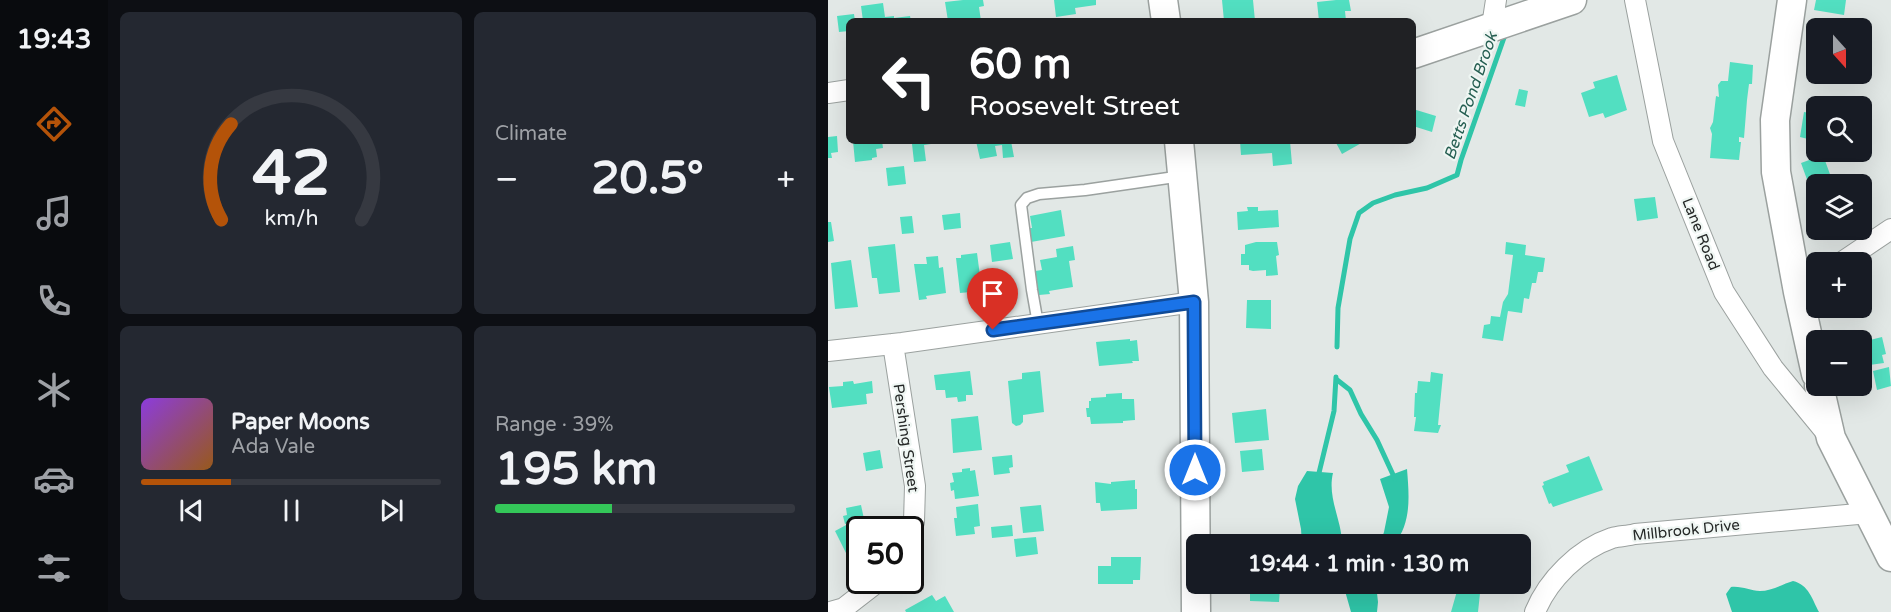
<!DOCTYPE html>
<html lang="en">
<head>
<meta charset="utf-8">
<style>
	:root { --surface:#171b24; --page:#242831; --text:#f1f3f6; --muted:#9ea1a6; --line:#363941; --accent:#b45309 }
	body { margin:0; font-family:"Varela Round",sans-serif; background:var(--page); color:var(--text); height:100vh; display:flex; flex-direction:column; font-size:22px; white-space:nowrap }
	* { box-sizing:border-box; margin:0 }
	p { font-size:20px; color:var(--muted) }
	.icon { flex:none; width:33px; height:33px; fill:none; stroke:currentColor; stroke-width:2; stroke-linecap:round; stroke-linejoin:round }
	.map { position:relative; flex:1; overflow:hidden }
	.panel { display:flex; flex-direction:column; gap:12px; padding:12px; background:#0d0f14; width:720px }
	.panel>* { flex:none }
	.top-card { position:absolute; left:18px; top:18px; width:570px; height:126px; border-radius:9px; box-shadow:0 6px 24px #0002; background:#202124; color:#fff; overflow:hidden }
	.needle { width:39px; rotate:159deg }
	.fabs { position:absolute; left:978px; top:18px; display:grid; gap:12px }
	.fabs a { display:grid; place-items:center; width:66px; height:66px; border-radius:9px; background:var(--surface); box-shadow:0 6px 24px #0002; font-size:30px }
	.speed { position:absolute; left:18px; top:516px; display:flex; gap:12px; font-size:30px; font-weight:700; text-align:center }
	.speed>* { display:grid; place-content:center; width:78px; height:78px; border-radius:50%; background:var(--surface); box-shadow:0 6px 24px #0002; line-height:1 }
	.speed .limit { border:3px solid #111; border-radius:9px; background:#fff; color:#111 }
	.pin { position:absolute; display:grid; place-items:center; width:51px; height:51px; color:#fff; margin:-62px -26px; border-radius:50% 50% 50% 0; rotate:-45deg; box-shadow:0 0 6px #0007 }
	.pin .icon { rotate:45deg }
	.me { position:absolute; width:66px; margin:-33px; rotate:0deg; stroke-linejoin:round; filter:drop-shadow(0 0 4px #0008) }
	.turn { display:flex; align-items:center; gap:21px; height:126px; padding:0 24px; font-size:27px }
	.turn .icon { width:78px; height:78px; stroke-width:2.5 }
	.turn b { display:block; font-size:42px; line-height:51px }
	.big { font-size:45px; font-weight:700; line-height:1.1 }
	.panel .tile { flex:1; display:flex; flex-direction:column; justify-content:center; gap:9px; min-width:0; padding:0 21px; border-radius:9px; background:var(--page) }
	.panel .dial { align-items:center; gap:0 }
	.dial svg { height:156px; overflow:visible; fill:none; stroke:var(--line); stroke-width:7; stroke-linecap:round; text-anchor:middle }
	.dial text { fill:var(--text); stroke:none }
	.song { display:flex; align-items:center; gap:18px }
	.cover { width:72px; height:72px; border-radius:9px; background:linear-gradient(135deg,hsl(270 70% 55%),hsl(30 70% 35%)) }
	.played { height:6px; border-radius:3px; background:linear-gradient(90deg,var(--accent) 30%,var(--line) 30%) }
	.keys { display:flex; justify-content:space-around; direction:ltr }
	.heat { display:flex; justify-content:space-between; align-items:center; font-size:33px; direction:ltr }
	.charge { height:9px; border-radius:4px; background:linear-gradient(90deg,#34c759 39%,var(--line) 0) }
	.panel .tiles { flex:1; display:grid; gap:12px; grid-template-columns:repeat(2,1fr) }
	.trip { position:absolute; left:358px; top:534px; width:345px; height:60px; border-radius:9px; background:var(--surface); box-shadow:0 6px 24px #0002; font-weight:700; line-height:60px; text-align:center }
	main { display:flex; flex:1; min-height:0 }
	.dock { display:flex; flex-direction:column; width:108px; justify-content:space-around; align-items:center; background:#090b0e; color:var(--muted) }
	.dock .icon { width:42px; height:42px }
	.dock .active { color:var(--accent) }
	.dock b { font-size:27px; color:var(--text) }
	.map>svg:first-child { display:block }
	.water { fill:#2fc5a8 }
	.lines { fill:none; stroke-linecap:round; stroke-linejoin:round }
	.stream { stroke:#2fc5a8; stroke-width:5 }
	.building { fill:#52dfc1 }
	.lane-casing { stroke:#9ba19f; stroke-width:13 }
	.street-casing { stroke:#9ba19f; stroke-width:22 }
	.secondary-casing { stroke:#9ba19f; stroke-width:31 }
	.lane { stroke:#fff; stroke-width:10 }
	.street { stroke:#fff; stroke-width:20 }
	.secondary { stroke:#fff; stroke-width:28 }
	.route-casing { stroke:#114b97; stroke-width:15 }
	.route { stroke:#1a73e8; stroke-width:10 }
	.labels { text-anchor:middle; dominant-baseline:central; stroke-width:4.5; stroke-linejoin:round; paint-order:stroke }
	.street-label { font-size:15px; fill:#252827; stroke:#eff6f3 }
	.water-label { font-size:16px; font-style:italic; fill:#265f52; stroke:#eff6f3 }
</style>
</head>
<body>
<main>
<nav class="dock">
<b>19:43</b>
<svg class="icon active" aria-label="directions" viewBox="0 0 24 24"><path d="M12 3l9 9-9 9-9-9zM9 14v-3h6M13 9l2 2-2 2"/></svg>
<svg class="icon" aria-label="music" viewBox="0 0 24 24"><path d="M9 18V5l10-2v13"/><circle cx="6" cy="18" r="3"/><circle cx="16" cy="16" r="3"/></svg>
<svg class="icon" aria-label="phone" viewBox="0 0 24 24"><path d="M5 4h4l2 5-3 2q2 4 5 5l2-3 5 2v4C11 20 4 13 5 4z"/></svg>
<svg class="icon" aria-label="climate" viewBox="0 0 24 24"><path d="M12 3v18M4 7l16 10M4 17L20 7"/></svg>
<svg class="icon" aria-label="car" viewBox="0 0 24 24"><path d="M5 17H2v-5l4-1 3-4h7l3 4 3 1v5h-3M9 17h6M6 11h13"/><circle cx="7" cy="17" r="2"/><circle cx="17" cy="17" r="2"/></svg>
<svg class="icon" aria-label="filters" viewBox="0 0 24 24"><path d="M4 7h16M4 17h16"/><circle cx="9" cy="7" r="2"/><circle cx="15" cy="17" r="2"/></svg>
</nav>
<section class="panel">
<div class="tiles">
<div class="tile dial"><svg viewBox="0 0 100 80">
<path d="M14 69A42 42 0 1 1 86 69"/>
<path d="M14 69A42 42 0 0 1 19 20" stroke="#b45309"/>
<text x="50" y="56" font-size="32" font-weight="700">42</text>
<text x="50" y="72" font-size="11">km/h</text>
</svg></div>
<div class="tile"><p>Climate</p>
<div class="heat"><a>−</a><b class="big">20.5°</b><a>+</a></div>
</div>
<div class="tile">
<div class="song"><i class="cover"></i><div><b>Paper Moons</b><p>Ada Vale</p></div></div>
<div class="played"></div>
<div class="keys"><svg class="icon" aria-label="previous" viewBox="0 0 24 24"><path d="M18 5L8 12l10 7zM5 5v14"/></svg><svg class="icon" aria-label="pause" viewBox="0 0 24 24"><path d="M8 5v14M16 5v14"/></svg><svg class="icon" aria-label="next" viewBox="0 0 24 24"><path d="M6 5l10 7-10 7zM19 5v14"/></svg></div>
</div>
<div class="tile"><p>Range · 39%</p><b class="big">195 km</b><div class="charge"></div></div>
</div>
</section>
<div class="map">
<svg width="1063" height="612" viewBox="0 0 1063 612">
	<rect width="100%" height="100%" fill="#e2e8e6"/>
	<!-- water -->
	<path class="water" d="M 579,469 C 581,495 584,523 566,544 L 552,544 L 556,532 L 561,507 L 552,479 Z
		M 479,471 L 505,473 C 499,498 514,520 514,544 L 474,544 L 473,529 L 467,499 L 470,486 Z
		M 965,581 C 981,585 984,599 991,612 L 904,612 L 898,594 L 903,587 C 915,586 922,591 932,591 C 943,591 955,584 965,581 Z
		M 515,584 L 548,584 L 550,602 L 549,612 L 523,612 Z"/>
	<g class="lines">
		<!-- stream -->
		<path class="stream" d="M 509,347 L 510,308 L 522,239 L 531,213 L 545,203 L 567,195 L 599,188 L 629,175 L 633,160 L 678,32
			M 508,379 L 522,390 L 533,414 L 549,440 L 567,479
			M 490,477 L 506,411 L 508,377"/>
	</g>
	<!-- building -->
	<path class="building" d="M 135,0 L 155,0 L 156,6 L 151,7 L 153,21 L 120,21 L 117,2 Z
		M 226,0 L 268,0 L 268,5 L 247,8 L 248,14 L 228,17 Z
		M 394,0 L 425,0 L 427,21 L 396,21 Z
		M 508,0 L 521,0 L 523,11 L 517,11 L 518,21 L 491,21 L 489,2 Z
		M 988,0 L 1018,0 L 1016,15 L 986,10 Z
		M 55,3 L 57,17 L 66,16 L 66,18 L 82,16 L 83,21 L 35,21 L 33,6 Z
		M 26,14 L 27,21 L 21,21 L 21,31 L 11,32 L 9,16 Z
		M 902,62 L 925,65 L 924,84 L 921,84 L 919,100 L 916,138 L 911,137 L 911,142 L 913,142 L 911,160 L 882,158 L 884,134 L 882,128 L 885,122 L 888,96 L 891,97 L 890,85 L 893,81 L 900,81 Z
		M 995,74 L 1017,74 L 1016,81 L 995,77 Z
		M 789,75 L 799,110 L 777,118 L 775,113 L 761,117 L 753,93 L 767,88 L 765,82 Z
		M 691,89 L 700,91 L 697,107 L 687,105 Z
		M 585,109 L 608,116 L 604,132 L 585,126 Z
		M 976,112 L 988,114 L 988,141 L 972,137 Z
		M 9,136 L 10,152 L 3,153 L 4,158 L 0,158 L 0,137 Z
		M 25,141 L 54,141 L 55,148 L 48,149 L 49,157 L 44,158 L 44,160 L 27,162 Z
		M 95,141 L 117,141 L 117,142 L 96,145 L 98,161 L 86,162 L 84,144 L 96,143 Z
		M 148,141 L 183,141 L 186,157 L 175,158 L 174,145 L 167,146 L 169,156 L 152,159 Z
		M 412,141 L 462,141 L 464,164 L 445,166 L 444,153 L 413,155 Z
		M 507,141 L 537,141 L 514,154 Z
		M 995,155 L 1003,177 L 981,185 L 973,163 Z
		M 76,166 L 78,184 L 60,186 L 58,168 Z
		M 827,197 L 830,218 L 809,221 L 806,199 Z
		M 419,207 L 430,207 L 430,211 L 450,210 L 451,227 L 410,230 L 409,212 L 420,211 Z
		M 233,210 L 237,236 L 203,242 L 201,228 L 204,228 L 202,216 Z
		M 132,213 L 133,228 L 116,230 L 114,215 Z
		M 84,216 L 86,233 L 74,234 L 72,217 Z
		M 0,222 L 3,222 L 6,241 L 0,242 Z
		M 182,242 L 185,259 L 164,262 L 162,245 Z
		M 428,242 L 449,242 L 451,255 L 448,256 L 450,275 L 438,276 L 438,270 L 425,271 L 421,270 L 421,265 L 413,265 L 413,254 L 417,254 L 417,245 Z
		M 678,242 L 698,245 L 697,255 L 717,258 L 715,272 L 710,272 L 708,283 L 704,283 L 701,299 L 696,298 L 694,313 L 680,311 L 675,341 L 654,338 L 656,325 L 662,324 L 663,316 L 672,317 L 675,302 L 680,294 L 685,255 L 677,254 Z
		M 67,244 L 72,292 L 51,294 L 49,278 L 44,278 L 40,247 Z
		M 245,246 L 247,260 L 241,261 L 245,287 L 221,291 L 222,294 L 211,295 L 211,293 L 207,293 L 207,289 L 210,289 L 207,271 L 214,270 L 212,260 L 229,257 L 228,249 Z
		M 149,253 L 154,291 L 132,293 L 128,258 L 133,258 L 133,255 Z
		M 110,256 L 111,268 L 115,267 L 118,293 L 98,296 L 99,299 L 91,300 L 86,264 L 99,264 L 98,257 Z
		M 23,260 L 30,307 L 7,309 L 3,263 Z
		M 419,300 L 443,300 L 443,329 L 418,328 Z
		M 1054,337 L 1058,354 L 1054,355 L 1056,363 L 1034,366 L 1034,342 Z
		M 302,339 L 302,341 L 309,340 L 311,361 L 304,361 L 305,363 L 271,366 L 268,342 Z
		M 1061,367 L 1063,386 L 1049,390 L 1045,371 Z
		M 142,371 L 145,395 L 138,395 L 138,401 L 130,402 L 129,397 L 118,398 L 117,390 L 108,390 L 106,375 Z
		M 212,371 L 216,412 L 195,415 L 195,422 L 192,425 L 188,426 L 184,423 L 180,381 L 194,379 L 194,373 Z
		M 603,372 L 615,374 L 610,425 L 613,425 L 610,433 L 586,431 L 588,417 L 586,417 L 587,393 L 589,393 L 590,381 L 602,382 Z
		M 25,381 L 26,384 L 44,381 L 45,393 L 38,394 L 39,404 L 4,408 L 1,387 L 15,386 L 15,382 Z
		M 294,393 L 294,399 L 306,399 L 307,420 L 295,421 L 295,423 L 263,424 L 262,417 L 259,417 L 258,408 L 261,408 L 261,401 L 263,401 L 263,398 L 278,397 L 278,394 Z
		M 438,409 L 441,440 L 407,443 L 404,413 Z
		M 150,416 L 154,450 L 125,453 L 123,419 Z
		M 434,449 L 436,470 L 414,472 L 412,451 Z
		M 52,450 L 55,468 L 38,471 L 35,453 Z
		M 184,455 L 185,467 L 181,468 L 182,473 L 166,475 L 164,457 Z
		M 761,456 L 775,490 L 725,507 L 723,503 L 721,504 L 714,486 L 716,485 L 715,482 L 741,472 L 738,465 Z
		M 142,468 L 142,471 L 147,470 L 151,496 L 127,499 L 126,490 L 123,491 L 122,483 L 126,482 L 124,473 L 134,472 L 134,469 Z
		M 307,480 L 307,489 L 309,489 L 309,509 L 273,511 L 272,503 L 268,503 L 267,482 L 283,484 L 283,482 Z
		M 150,504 L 152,526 L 146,527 L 147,534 L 128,536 L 126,518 L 129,518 L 128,507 Z
		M 33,505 L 36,519 L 17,524 L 15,516 L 19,515 L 18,508 Z
		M 213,505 L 216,531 L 195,533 L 192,507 Z
		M 20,524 L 23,531 L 32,526 L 33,530 L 32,530 L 32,551 L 20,557 L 7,531 Z
		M 184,525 L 185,536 L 164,538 L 163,527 Z
		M 208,537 L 210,554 L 188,557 L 186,539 Z
		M 283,557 L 313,557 L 312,580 L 305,580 L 305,584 L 270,584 L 270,566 L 283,566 Z
		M 406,584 L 444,584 L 444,588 L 452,588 L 451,602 L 422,601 L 422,593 L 406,592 Z
		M 631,584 L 653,584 L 650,612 L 623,612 Z
		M 104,595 L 108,601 L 117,596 L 126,612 L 78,612 L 77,610 Z"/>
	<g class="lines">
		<!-- lane casing -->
		<g class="lane-casing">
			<path id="lane" d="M 210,324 L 204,290 L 193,205 L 199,198 L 211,194 L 257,190 L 354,176"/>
		</g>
		<!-- street casing -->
		<g class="street-casing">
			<path id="street" d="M 807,0 L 835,141 L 896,292 L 945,368 L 1000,435
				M 664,26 L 668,0
				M 0,93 L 21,90
				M 1014,262 L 1063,229
				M 970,292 L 988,280
				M 65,344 L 87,486 L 86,522 L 82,531
				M 0,351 L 74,343 L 366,302
				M 2,612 L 16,608 L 52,580
				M 707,612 C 720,580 751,549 784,538 C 791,536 800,536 807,534 L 1041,513"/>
		</g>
		<!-- secondary casing -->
		<g class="secondary-casing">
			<path id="secondary" d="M 335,0 L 338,21
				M 964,0 L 947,120 L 948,172 L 970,292 L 988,374
				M 585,54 L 744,0
				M 351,141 L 366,302 L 368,612
				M 991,386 L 1003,438 L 1063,557"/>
		</g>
		<!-- lane -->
		<use href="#lane" class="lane"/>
		<!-- street -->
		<use href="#street" class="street"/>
		<!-- secondary -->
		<use href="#secondary" class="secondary"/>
	</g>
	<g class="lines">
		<!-- route casing -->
		<g class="route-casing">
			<path id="route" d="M 165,330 L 366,302 L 367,470"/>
		</g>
		<!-- route -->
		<use href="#route" class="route"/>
	</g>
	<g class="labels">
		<!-- street labels -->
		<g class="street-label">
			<text transform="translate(873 234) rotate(68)">Lane Road</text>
			<text transform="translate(78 438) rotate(82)">Pershing Street</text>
			<text transform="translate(858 530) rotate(-6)">Millbrook Drive</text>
		</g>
		<!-- water labels -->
		<g class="water-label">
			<text transform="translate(643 96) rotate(-71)">Betts Pond Brook</text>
		</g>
	</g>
</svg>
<div class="fabs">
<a><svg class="needle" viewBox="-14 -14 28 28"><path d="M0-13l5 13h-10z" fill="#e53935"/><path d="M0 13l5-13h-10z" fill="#9ea1a6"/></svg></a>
<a><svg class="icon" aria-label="search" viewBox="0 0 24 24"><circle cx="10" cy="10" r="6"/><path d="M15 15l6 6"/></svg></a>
<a><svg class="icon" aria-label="layers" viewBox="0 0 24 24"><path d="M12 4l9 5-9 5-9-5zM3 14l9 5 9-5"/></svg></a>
<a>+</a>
<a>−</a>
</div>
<div class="speed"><div class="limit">50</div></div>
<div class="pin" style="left:165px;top:330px;background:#d93025"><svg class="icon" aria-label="arrive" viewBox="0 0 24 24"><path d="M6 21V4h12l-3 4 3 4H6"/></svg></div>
<svg class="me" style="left:367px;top:470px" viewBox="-20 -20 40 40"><circle r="17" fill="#1a73e8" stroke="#fff" stroke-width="3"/><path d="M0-11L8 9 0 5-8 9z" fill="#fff"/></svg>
<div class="trip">19:44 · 1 min · 130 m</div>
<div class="top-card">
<div class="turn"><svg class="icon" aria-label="left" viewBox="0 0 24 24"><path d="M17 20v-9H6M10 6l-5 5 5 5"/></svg><div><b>60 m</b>Roosevelt Street</div></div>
</div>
</div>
</main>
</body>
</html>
